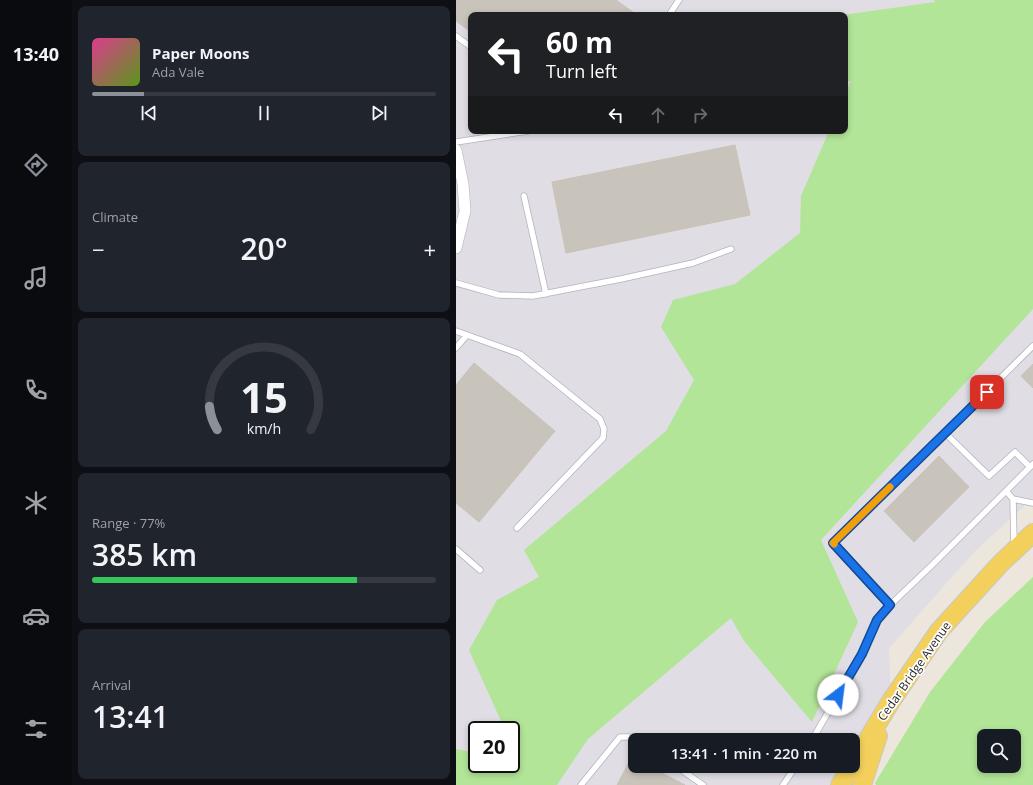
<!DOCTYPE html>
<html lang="en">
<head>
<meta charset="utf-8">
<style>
	:root { --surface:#171b24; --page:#20242c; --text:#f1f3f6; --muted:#9ea1a6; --line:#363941; --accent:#8c9099 }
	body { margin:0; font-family:"Open Sans",sans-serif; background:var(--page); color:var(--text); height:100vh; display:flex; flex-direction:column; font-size:15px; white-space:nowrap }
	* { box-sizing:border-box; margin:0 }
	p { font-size:13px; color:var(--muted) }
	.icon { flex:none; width:22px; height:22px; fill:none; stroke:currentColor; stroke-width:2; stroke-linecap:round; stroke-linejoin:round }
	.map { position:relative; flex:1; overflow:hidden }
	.sheet { display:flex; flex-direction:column; gap:6px; padding:6px; background:#0d0f14; width:384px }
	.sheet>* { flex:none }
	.guide { position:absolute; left:12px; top:12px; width:380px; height:122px; border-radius:8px; box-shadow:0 2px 6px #0003; background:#202124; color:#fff; overflow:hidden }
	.controls { position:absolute; left:521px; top:729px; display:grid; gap:8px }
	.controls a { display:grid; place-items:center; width:44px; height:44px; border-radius:8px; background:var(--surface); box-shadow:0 2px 6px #0003; font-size:20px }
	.speed { position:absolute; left:12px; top:721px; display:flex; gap:8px; font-size:20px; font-weight:700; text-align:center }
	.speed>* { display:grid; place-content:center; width:52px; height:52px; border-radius:50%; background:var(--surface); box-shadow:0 2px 6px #0003; line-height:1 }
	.speed .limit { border:2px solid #111; border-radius:6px; background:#fff; color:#111 }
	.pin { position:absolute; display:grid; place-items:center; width:34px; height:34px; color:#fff; margin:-17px; border-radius:8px; box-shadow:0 2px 6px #0006 }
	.me { position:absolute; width:44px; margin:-22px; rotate:30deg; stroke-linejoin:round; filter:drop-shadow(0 0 3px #0008) }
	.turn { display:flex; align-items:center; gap:14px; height:84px; padding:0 12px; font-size:18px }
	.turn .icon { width:52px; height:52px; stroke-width:2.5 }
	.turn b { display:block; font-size:28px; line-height:34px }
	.lanes { display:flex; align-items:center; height:38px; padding:0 12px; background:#0003; justify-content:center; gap:20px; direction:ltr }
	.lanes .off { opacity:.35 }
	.big { font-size:30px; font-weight:600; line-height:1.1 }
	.sheet .card { flex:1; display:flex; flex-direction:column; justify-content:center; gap:6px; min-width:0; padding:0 14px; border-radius:8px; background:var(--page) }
	.sheet .dial { align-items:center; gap:0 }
	.dial svg { height:104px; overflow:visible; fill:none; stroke:var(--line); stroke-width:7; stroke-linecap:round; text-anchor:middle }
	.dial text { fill:var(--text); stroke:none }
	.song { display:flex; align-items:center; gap:12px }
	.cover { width:48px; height:48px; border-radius:6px; background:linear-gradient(135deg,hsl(330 70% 55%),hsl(90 70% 35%)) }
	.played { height:4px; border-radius:2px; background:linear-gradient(90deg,var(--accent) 15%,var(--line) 15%) }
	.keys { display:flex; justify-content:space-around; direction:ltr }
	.heat { display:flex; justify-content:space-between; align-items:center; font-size:22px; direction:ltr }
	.charge { height:6px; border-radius:3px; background:linear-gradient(90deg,#34c759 77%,var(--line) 0) }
	.trip { position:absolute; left:172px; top:733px; width:232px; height:40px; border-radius:8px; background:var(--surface); box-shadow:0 2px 6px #0003; font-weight:600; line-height:40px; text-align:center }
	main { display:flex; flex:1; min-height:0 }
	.menu { display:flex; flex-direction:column; width:72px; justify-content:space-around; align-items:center; background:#090b0e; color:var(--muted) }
	.menu .icon { width:28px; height:28px }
	.menu .active { color:var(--accent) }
	.menu b { font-size:18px; color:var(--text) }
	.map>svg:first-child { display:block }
	.industrial { fill:#e0dde5; fill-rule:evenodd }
	.green { fill:#b2e598; fill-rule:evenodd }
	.building { fill:#c9c4bb; stroke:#c9c2b6 }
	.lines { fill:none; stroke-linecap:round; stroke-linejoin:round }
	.lane-casing { stroke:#b1b3bf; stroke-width:7 }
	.street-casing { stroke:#b1b3bf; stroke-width:12 }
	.primary-casing { stroke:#c8c8c8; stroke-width:20 }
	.lane { stroke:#fff; stroke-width:5.5 }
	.street { stroke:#fff; stroke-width:11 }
	.primary { stroke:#f3d05c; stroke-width:18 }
	.route-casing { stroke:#114b97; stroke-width:10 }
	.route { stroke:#1a73e8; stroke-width:7 }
	.slow { stroke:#f59e0b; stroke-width:7 }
	.labels { text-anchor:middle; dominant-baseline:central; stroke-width:3.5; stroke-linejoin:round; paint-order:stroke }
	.street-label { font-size:12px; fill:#2b2b2b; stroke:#fff }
</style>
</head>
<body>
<main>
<nav class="menu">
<b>13:40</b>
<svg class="icon active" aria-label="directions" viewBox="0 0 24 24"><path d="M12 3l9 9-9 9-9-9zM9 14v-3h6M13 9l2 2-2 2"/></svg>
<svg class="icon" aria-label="music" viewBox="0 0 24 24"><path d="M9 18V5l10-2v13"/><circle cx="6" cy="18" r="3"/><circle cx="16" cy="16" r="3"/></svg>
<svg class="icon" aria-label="phone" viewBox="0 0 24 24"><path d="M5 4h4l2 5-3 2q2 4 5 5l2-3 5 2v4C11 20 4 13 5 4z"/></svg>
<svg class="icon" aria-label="climate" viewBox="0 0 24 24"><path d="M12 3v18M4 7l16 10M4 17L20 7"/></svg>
<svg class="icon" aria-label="car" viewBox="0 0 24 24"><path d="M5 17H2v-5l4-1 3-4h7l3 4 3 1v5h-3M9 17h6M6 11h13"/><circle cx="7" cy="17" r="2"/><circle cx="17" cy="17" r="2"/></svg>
<svg class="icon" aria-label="filters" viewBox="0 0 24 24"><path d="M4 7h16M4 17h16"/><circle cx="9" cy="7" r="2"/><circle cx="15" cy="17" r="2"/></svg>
</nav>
<section class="sheet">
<div class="card">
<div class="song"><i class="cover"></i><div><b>Paper Moons</b><p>Ada Vale</p></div></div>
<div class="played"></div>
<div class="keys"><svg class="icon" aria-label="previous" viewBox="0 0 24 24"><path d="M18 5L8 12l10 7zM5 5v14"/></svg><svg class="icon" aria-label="pause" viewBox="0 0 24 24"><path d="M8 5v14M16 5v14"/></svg><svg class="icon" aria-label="next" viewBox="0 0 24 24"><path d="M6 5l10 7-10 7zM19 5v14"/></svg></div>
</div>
<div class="card"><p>Climate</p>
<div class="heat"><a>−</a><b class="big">20°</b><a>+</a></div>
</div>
<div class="card dial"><svg viewBox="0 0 100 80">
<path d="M14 69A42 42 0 1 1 86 69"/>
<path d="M14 69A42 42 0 0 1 8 51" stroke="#8c9099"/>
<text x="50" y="56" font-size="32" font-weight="700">15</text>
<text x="50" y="72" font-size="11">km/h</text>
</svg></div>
<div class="card"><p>Range · 77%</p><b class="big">385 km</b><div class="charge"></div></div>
<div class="card"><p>Arrival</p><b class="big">13:41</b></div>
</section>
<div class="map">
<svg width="577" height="785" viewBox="0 0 577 785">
	<rect width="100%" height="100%" fill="#ede6dd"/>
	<!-- industrial -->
	<path class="industrial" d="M 0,0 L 577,0 L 577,498 L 520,550 L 433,648 L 435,701 L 397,764 L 397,740 L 179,740 L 179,766 L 396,766 L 384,785 L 0,785 ZM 15,15 L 389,15 L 389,131 L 15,131 ZM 21,730 L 55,730 L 55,764 L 21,764 Z"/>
	<!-- green -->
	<path class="green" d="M 478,0 L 577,0 L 577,309 L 365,540 L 402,622 L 356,722 L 288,641 L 275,618 L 132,739 L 101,785 L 0,785 L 0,749 L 21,753 L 21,764 L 55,764 L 55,759 L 63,760 L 55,743 L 55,730 L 49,730 L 13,650 L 41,600 L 83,577 L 68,550 L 210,431 L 238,380 L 205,327 L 217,300 L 279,284 L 344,233 L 345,196 L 373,131 L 389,131 L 389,94 L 395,81 L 389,82 L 389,15 L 387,15 L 479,2 Z
		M 577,577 L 577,785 L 420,785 L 419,783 L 474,692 L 529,622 ZM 528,736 L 558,736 L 558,766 L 528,766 Z"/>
	<!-- building -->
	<path class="building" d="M 0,0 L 160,0 L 181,15 L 15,15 L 15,32 L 0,21 Z
		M 279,145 L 294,215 L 110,253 L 96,182 Z
		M 18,363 L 99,431 L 23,522 L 0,503 L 0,385 Z
		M 577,364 L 577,388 L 565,376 Z
		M 483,456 L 513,487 L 458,542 L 428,511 Z
		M 179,751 L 179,766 L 193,766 L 229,785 L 161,785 Z"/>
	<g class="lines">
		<!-- lane casing -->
		<g class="lane-casing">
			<path id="lane" d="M 213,15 L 223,0
				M 0,36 L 15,47
				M 0,142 L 72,131
				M 68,196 L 90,294
				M 0,283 L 43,295 L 77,296 L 165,279 L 237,263 L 275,249
				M 0,331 L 64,354 L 144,419 L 148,429 L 147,438 L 61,528
				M 0,348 L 11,335
				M 489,433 L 533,476 L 559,452 L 574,467
				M 550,491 L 577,464
				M 557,499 L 577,503
				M 0,549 L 24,570
				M 434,605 L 377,543 L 577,346
				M 356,740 L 406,654 L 421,620 L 430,609 L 475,566 L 550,491 L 557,499 L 558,544
				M 220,766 L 247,785
				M 125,785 L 164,737 L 174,737 L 179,740
				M 327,785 L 340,766"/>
		</g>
		<!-- street casing -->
		<g class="street-casing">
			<path id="street" d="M 0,150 L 7,184 L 9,211 L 0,248"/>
		</g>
		<!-- primary casing -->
		<g class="primary-casing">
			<path id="primary" d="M 397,764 L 435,701 L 483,631 L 545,563 L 577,533
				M 384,785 L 396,766
				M 406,785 L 422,736"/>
		</g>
		<!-- lane -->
		<use href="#lane" class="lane"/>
		<!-- street -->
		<use href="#street" class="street"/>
		<!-- primary -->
		<use href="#primary" class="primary"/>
	</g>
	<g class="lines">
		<!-- route casing -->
		<g class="route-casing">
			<path id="route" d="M 382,695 L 406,654 L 421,620 L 434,605 L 377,543 L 531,392"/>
		</g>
		<!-- route -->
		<use href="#route" class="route"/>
		<!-- slow -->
		<path class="slow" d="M 378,544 L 377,543 L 434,487"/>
	</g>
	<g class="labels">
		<!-- street labels -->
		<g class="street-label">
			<text transform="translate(458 671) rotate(-55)">Cedar Bridge Avenue</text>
		</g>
	</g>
</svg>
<div class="controls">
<a><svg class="icon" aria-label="search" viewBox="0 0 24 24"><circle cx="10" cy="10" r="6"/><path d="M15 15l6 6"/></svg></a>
</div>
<div class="speed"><div class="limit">20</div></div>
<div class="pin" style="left:531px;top:392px;background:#d93025"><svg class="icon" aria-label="arrive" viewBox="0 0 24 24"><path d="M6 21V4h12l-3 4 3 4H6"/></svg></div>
<svg class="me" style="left:382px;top:695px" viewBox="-20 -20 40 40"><circle r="19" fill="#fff"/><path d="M0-13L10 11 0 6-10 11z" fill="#1a73e8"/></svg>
<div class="trip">13:41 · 1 min · 220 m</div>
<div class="guide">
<div class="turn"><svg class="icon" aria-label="left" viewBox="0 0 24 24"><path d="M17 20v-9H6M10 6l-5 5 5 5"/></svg><div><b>60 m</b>Turn left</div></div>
<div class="lanes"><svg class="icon" aria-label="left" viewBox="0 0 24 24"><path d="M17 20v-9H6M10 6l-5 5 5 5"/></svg><svg class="icon off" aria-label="ahead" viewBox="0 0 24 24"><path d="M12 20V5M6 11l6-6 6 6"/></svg><svg class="icon off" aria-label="right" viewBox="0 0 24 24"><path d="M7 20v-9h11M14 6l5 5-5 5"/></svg></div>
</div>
</div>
</main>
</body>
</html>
